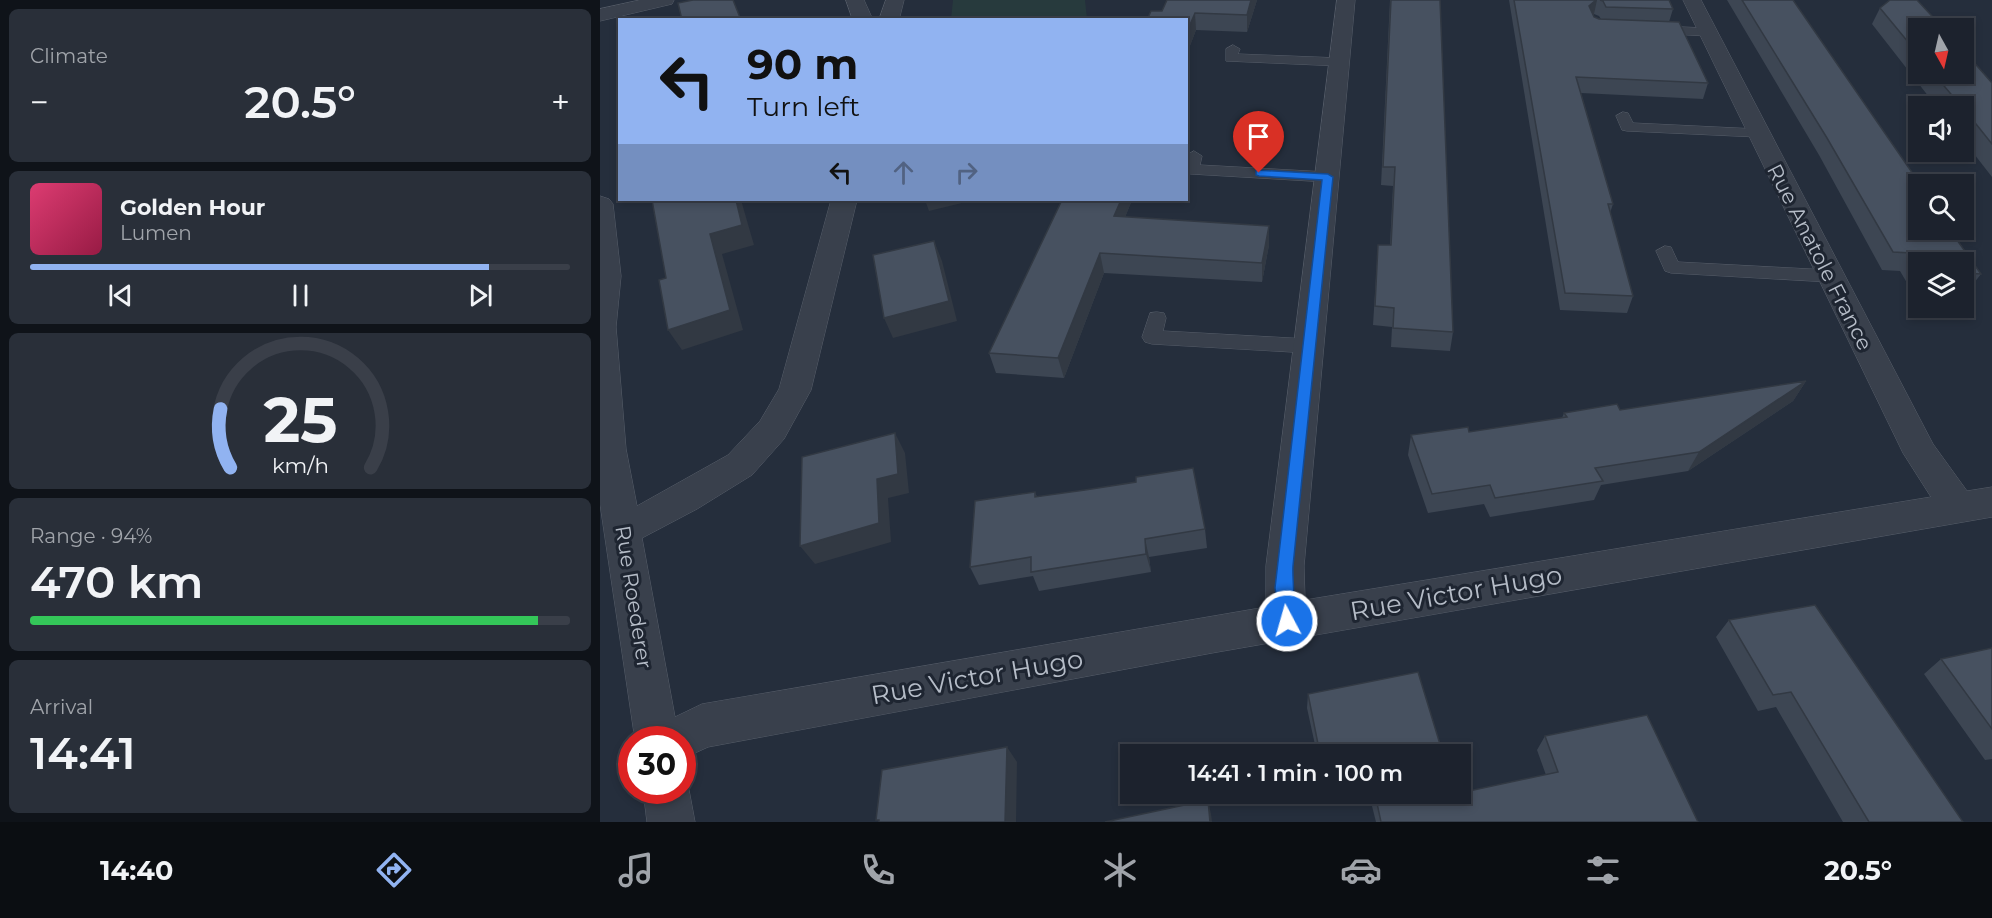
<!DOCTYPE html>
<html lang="en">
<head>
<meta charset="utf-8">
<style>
	:root { --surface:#1c222d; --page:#292f39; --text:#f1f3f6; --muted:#a0a4aa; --line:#3a3f49; --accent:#91b3f1 }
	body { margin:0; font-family:Montserrat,sans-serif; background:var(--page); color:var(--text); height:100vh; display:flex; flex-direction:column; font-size:22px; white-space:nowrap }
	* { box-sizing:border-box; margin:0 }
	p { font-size:20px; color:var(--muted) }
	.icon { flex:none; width:33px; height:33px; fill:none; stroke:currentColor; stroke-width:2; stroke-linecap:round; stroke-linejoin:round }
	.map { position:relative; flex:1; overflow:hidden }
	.side { display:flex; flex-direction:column; gap:9px; padding:9px; background:#0f1319; width:600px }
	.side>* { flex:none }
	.hud { position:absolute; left:18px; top:18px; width:570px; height:183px; border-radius:0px; box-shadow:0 3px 9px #0003,0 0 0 2px var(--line); background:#91b3f1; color:#111; overflow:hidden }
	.needle { width:39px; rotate:172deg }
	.tools { position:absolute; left:1308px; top:18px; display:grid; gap:12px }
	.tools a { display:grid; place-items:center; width:66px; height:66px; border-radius:0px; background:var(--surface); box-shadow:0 3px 9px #0003,0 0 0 2px var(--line); font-size:30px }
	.speed { position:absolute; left:18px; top:726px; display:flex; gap:12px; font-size:30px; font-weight:700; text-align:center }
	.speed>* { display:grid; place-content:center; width:78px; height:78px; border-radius:50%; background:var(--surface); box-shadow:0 3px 9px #0003,0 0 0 2px var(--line); line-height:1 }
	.speed .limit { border:9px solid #d22; background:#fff; color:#111 }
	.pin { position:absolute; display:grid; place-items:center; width:51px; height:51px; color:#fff; margin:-62px -26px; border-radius:50% 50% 50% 0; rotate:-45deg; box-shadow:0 0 6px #0007 }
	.pin .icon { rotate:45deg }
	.me { position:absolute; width:66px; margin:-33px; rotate:354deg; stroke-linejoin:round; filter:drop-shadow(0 0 4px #0008) }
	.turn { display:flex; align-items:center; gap:21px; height:126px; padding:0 30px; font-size:27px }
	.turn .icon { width:78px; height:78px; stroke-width:2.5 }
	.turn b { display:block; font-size:42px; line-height:51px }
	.lanes { display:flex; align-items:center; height:57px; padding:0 30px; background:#0003; justify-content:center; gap:30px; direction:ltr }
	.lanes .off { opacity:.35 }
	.big { font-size:45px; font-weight:600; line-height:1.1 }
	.side .widget { flex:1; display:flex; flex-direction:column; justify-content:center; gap:9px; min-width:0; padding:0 21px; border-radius:9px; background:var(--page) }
	.side .dial { align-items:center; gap:0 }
	.dial svg { height:156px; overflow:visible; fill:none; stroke:var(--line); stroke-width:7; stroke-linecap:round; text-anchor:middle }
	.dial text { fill:var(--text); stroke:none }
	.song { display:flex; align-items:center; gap:18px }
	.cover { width:72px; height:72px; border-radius:9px; background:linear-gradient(135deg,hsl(340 70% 55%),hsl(340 70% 35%)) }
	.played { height:6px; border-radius:3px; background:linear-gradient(90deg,var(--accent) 85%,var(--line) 85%) }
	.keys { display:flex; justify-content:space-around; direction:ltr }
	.heat { display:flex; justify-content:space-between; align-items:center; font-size:33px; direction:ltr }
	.charge { height:9px; border-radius:4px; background:linear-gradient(90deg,#34c759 94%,var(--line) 0) }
	.trip { position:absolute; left:520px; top:744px; width:351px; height:60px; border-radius:0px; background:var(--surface); box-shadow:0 3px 9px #0003,0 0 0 2px var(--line); font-weight:600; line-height:60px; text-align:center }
	.dock { display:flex; height:96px; justify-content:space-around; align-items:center; background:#0b0e12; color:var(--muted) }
	.dock .icon { width:42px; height:42px }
	.dock .selected { color:var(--accent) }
	.dock b { font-size:27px; color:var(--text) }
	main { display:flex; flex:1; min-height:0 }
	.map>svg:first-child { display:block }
	.green { fill:#273a3d }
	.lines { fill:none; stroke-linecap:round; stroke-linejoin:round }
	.lane-casing { stroke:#575e6a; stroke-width:1 }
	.street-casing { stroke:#575e6a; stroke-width:1 }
	.lane { fill:#39404c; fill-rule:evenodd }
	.street { fill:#39404c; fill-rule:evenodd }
	.wall { fill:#3d4653; fill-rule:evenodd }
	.shaded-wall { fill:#323943 }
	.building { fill:#475160; stroke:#323943; stroke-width:1.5 }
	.route { fill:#1a73e8; stroke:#114b97; stroke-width:1.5 }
	.labels { text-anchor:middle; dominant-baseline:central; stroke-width:6; stroke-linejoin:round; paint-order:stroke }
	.street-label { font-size:21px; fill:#b5bcc7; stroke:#1e2531 }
	.near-street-label { font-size:26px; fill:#b5bcc7; stroke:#1e2531 }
</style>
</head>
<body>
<main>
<section class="side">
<div class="widget"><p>Climate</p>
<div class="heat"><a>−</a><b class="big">20.5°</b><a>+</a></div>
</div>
<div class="widget">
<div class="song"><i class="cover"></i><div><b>Golden Hour</b><p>Lumen</p></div></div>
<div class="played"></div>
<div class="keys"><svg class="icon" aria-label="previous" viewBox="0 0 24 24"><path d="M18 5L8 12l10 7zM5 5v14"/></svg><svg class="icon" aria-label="pause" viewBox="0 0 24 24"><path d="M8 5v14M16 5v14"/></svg><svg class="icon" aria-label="next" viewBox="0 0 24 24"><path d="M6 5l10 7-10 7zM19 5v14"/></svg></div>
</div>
<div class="widget dial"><svg viewBox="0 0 100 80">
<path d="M14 69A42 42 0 1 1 86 69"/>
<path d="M14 69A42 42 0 0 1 9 39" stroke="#91b3f1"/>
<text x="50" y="56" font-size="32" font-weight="700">25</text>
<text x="50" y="72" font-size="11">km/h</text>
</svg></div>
<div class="widget"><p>Range · 94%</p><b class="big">470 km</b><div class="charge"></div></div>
<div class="widget"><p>Arrival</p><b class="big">14:41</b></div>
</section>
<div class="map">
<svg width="1392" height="822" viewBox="0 0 1392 822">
	<rect width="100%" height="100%" fill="#252e3c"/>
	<!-- green -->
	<path class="green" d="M 353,0 L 485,0 L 487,19 L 351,19 Z"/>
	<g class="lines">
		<!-- lane casing -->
		<g class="lane-casing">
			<path id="lane" d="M 1057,26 L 1107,28 L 1113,32 L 1107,36 L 1053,33 L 1051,30 Z
				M 633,45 L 640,49 L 638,54 L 740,58 L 747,62 L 740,66 L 626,61 L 626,49 Z
				M 1023,112 L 1028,113 L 1033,123 L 1157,129 L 1164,133 L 1157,137 L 1027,131 L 1022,130 L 1016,116 Z
				M 594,151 L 602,156 L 600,165 L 727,172 L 735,177 L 727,182 L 591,174 L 586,173 L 586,156 Z
				M 1065,246 L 1071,247 L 1078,262 L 1229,270 L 1238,276 L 1229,282 L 1071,273 L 1065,271 L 1056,251 Z
				M 557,312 L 564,313 L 566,318 L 563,331 L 709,339 L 716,341 L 719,346 L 716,351 L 709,353 L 552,344 L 545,342 L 542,337 L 550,313 Z"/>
		</g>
		<!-- street casing -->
		<g class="street-casing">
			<path id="street" d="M 40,0 L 74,0 L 72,4 L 0,21 L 0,9 Z
				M 246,0 L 264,0 L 273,20 L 253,20 Z
				M 286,0 L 304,0 L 299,20 L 279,20 Z
				M 737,0 L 755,0 L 704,566 L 705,600 L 1331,497 L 1303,453 L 1083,0 L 1101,0 L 1333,444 L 1367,491 L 1392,487 L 1392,517 L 612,653 L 108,747 L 82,759 L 82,740 L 35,740 L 0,504 L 0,196 L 9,199 L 13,204 L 21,276 L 16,327 L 26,449 L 37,506 L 128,455 L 160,421 L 179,389 L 231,200 L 257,200 L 211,390 L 184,439 L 152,475 L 97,509 L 42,538 L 75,717 L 102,704 L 666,607 L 666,566 Z
				M 82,774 L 89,790 L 95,822 L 47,822 L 43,790 L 82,790 Z"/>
		</g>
		<!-- lane -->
		<use href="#lane" class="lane"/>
		<!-- street -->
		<use href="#street" class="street"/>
	</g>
	<!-- wall -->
	<path class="wall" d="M 657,0 L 647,32 L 596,30 L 586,56 L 586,20 L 562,11 Z
		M 790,0 L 840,0 L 853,332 L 850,351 L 791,347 L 792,327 L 773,325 L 778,245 L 790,245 L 793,186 L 781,185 Z
		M 909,0 L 1069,0 L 1073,9 L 1069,22 L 1108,83 L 1103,99 L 981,93 L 1013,204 L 1010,213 L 1033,296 L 1027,313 L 960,310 ZM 994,14 L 999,16 L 1001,19 L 994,17 L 993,15 Z
		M 1127,0 L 1193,0 L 1381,274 L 1367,292 L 1364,292 L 1364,262 L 1318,262 L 1318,289 L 1310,288 L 1300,271 L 1282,270 L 1219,155 Z
		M 1280,8 L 1318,28 L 1318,74 L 1364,74 L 1392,83 L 1392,177 L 1364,141 L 1364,106 L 1336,106 L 1272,24 Z
		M 462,200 L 532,200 L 525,217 L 669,226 L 669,245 L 662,282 L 504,273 L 464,378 L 396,373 L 389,353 Z
		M 1206,381 L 1193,401 L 1088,471 L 1001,485 L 994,500 L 890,517 L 884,504 L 828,513 L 808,455 L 811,435 L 869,432 L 962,418 L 964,413 L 1020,410 Z
		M 435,492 L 437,497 L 605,529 L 607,548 L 549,557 L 551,572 L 439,591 L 433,576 L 379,585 L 370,567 Z
		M 1129,620 L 1363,822 L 1243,822 L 1176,707 L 1158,711 L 1116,637 Z
		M 1392,648 L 1392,759 L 1385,760 L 1324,674 L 1341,659 Z
		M 708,694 L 843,754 L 717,754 L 707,708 Z
		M 945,736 L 1098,822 L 776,822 L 769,794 L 855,794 L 946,775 L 937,750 Z
		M 725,794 L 746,794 L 726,797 Z"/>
	<!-- shaded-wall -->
	<path class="shaded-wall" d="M 651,0 L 657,0 L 647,32 L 647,15 Z
		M 996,0 L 997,0 L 994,14 L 985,21 L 989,6 Z
		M 595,13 L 596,30 L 586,56 L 586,34 Z
		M 136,200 L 141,200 L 154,245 L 122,254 L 143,330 L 82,350 L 68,330 L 110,234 Z
		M 325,200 L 374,200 L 329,211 Z
		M 521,200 L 532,200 L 518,235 L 514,216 Z
		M 669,226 L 669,245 L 662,282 L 662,263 Z
		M 334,241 L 342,261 L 357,321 L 293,338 L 284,318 Z
		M 500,253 L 504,273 L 464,378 L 458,358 Z
		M 1206,381 L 1193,401 L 1088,471 L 1099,452 Z
		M 295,433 L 305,453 L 309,493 L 288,498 L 291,542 L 215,564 L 200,546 L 277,479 Z
		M 545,539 L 549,557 L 551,572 L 546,554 Z
		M 407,747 L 417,762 L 416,822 L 405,822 Z
		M 608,800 L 611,814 L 612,822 L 610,822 Z"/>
	<!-- building -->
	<path class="building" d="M 93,0 L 133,0 L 141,20 L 82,20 L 78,3 Z
		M 567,0 L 651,0 L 647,15 L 595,13 L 586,34 L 586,20 L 547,20 L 551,11 L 562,11 Z
		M 791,0 L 840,0 L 853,332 L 793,328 L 794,308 L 775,306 L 778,245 L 791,245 L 795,167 L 783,167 Z
		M 914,0 L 996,0 L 989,6 L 994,17 L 999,19 L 1079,22 L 1108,83 L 976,77 L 1013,204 L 1008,204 L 1033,296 L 965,293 Z
		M 1000,0 L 1069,0 L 1073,9 L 1006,7 L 1003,1 Z
		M 1142,0 L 1193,0 L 1320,184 L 1318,184 L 1318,230 L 1350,230 L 1381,274 L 1364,273 L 1364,262 L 1318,262 L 1318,264 L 1311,253 L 1293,252 L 1227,138 Z
		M 1290,0 L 1317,0 L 1343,28 L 1318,28 L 1318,54 L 1280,8 Z
		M 1364,51 L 1392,83 L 1392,144 L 1364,109 L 1364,106 L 1361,106 L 1334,74 L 1364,74 Z
		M 52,200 L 136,200 L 142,225 L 110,234 L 130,310 L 68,330 L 59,280 L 66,278 Z
		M 462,200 L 521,200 L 514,216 L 669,226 L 662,263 L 500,253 L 458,358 L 389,353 Z
		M 334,241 L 349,301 L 284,318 L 273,255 Z
		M 1206,381 L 1099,452 L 995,468 L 1003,481 L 895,498 L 890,485 L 832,494 L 811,435 L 868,427 L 869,432 L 967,417 L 964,413 L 1017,404 L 1020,410 Z
		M 295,433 L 298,474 L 277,479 L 279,523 L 200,546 L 202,457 Z
		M 593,468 L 605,529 L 545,539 L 546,554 L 431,572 L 431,557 L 370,567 L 375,501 L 435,492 L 435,497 L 485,490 L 536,482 L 536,477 Z
		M 1215,605 L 1363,822 L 1269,822 L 1191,692 L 1173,695 L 1129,620 Z
		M 1392,648 L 1392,729 L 1341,659 Z
		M 818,672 L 843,754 L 720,754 L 708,694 Z
		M 1047,715 L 1098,822 L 781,822 L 775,794 L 855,794 L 958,772 L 945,736 Z
		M 407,747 L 405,822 L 279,822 L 279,820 L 276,820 L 282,770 Z
		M 608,800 L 610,822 L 505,822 Z"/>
	<!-- route -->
	<path class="route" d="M 656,170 L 728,174 L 733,177 L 693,566 C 692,580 697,617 693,626 L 687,629 L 681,626 L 675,588 L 722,180 L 659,176 L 656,175 Z"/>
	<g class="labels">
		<!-- street labels -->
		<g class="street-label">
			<text transform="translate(1220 257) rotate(63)">Rue Anatole France</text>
			<text transform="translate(34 597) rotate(81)">Rue Roederer</text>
		</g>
		<!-- near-street labels -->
		<g class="near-street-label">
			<text transform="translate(856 593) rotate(-10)">Rue Victor Hugo</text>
			<text transform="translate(377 677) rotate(-10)">Rue Victor Hugo</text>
		</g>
	</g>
</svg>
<div class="tools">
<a><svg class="needle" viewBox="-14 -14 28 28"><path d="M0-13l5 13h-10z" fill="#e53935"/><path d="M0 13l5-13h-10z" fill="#a0a4aa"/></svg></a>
<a><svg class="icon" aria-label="sound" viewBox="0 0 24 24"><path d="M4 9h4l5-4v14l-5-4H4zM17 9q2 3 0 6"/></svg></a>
<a><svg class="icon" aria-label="search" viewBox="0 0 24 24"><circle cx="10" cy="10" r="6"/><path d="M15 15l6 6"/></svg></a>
<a><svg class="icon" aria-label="layers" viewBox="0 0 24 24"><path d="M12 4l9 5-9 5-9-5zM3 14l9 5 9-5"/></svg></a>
</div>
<div class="speed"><div class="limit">30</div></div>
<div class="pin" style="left:659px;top:173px;background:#d93025"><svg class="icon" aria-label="arrive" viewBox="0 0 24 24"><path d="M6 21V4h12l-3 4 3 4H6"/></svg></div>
<svg class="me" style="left:687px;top:621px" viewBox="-20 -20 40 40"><circle r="17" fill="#1a73e8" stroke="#fff" stroke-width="3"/><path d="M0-11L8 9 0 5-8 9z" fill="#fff"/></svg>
<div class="trip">14:41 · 1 min · 100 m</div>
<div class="hud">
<div class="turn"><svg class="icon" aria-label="left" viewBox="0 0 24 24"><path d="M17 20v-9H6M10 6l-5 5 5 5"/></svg><div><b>90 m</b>Turn left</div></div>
<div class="lanes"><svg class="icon" aria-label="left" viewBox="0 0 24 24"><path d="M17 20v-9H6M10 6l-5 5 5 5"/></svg><svg class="icon off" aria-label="ahead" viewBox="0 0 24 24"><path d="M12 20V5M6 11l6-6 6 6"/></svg><svg class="icon off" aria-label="right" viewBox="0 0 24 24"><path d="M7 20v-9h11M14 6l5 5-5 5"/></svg></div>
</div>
</div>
</main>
<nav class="dock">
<b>14:40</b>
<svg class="icon selected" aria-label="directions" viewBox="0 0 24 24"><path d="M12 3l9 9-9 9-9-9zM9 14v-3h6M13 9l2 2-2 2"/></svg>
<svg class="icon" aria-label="music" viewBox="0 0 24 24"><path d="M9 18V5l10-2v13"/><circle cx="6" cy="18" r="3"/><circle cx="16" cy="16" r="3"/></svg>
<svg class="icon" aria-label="phone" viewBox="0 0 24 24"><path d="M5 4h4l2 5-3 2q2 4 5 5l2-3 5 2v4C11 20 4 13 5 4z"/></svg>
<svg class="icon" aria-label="climate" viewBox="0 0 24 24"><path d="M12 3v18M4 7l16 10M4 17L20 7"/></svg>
<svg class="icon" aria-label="car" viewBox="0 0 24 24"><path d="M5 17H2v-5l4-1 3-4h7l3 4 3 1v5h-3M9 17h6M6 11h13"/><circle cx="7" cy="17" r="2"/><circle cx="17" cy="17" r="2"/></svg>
<svg class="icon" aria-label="filters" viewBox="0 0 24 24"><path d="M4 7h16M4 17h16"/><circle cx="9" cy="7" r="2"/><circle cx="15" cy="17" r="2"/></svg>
<b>20.5°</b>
</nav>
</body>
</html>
